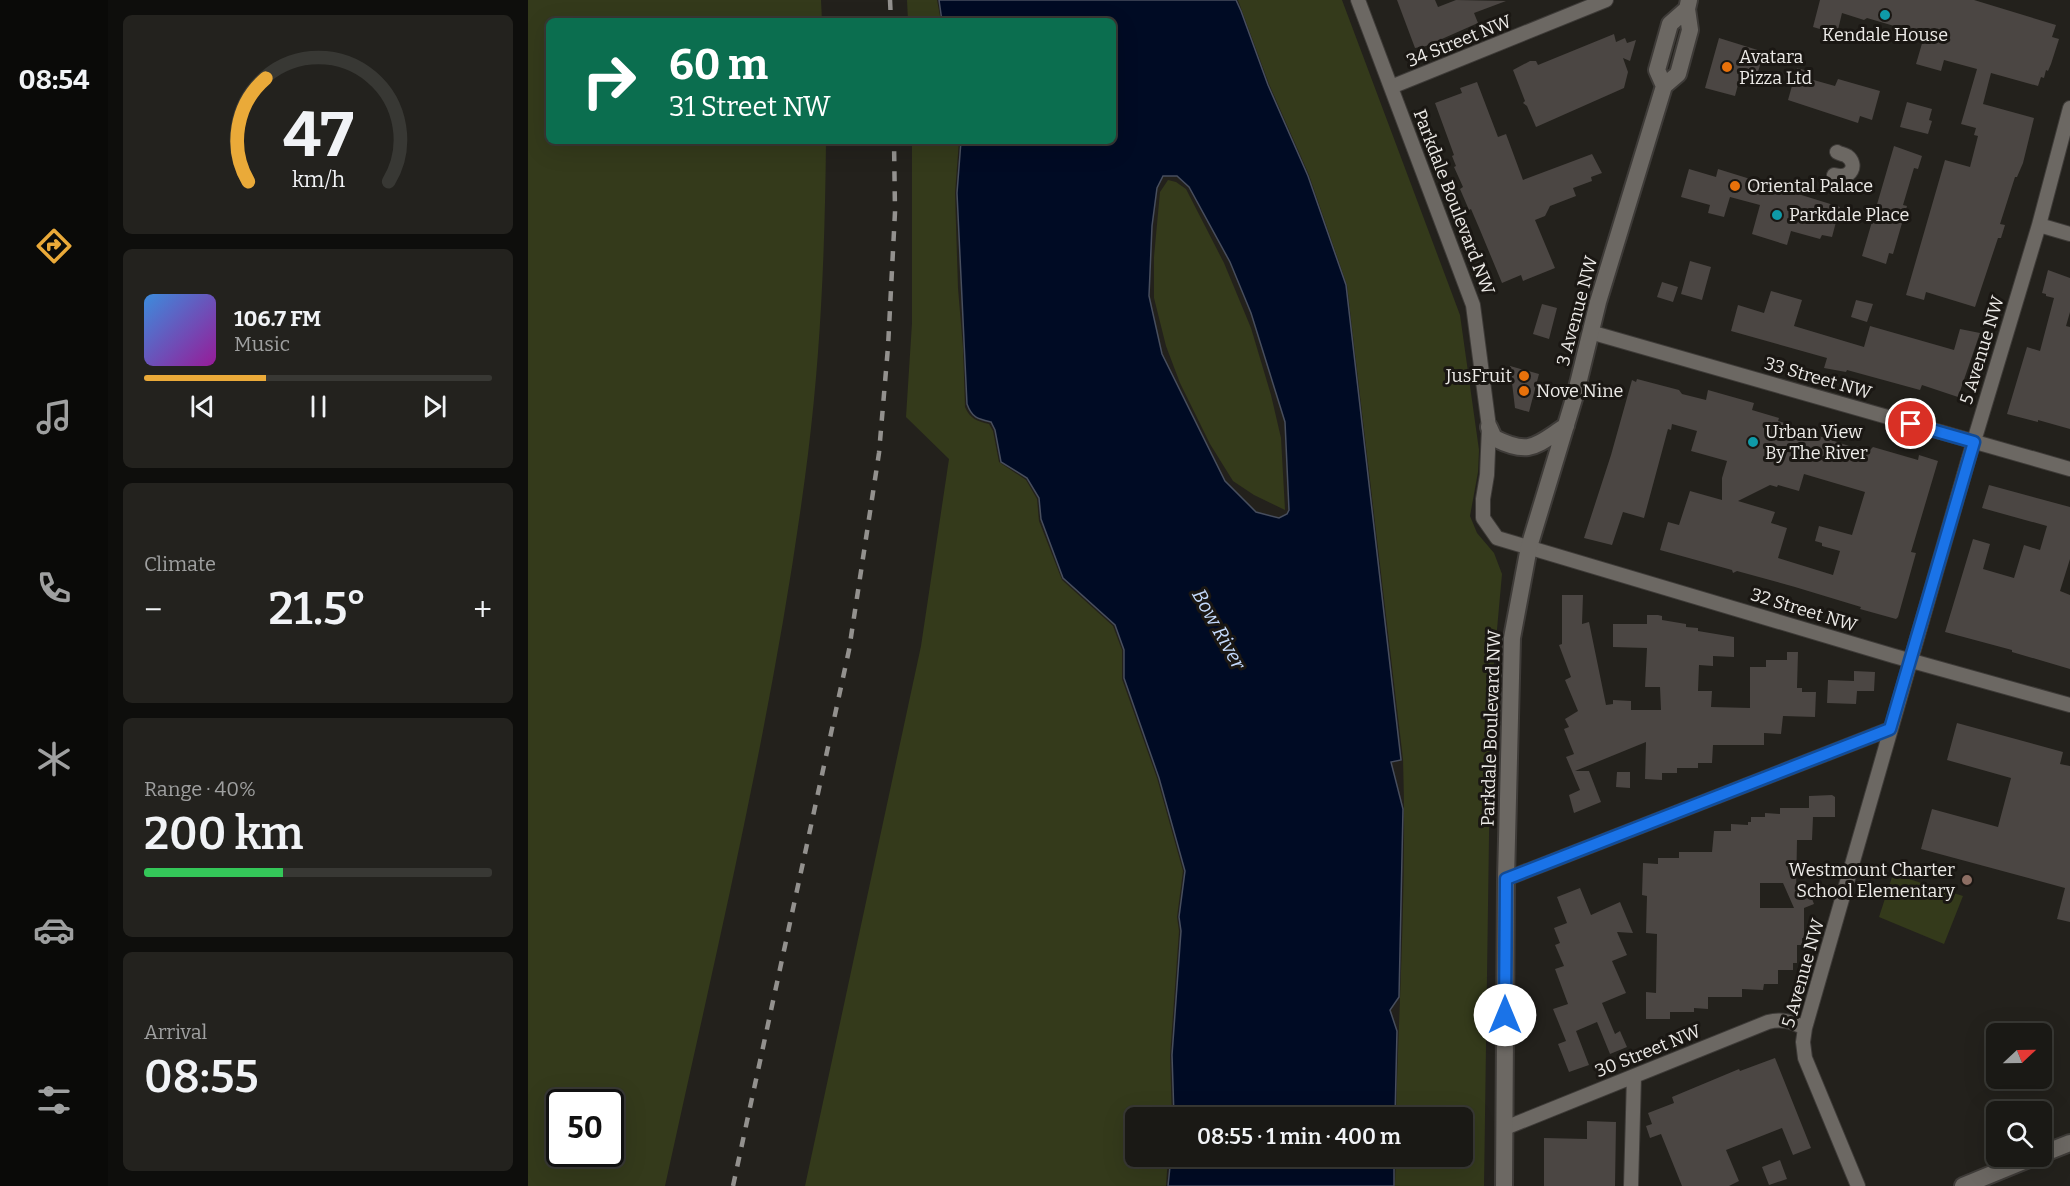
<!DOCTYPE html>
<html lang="en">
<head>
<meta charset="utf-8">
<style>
	:root { --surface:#1a1915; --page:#23221e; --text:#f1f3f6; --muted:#9fa0a0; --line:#383834; --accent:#eaaa39 }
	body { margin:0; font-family:Bitter,serif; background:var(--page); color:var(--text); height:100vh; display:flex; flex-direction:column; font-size:22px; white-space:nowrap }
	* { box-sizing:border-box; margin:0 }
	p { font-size:20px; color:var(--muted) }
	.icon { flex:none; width:33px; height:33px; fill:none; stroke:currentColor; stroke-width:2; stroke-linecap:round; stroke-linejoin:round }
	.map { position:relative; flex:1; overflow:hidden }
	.side { display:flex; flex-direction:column; gap:15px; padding:15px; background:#0e0e0c; width:420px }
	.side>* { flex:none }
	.guide { position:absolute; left:18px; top:18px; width:570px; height:126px; border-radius:9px; box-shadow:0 6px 24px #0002,0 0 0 2px var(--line); background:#0b6e4f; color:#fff; overflow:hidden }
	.needle { width:39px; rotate:68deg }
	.fabs { position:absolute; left:1458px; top:1023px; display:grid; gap:12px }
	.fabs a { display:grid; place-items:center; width:66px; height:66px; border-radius:9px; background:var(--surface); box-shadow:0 6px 24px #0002,0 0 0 2px var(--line); font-size:30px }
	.speed { position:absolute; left:18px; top:1089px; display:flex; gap:12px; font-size:30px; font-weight:700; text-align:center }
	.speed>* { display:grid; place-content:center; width:78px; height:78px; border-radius:50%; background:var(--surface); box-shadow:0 6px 24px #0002,0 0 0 2px var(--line); line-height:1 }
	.speed .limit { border:3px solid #111; border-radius:9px; background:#fff; color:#111 }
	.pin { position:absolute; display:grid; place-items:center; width:51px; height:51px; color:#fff; margin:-26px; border:3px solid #fff; border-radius:50%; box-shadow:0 2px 6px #0007 }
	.me { position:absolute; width:66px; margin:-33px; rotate:0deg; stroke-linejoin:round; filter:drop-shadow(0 0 4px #0008) }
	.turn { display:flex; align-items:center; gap:21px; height:126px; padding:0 24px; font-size:27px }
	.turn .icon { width:78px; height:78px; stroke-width:2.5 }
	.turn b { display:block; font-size:42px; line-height:51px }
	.big { font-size:45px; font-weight:600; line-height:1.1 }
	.side .card { flex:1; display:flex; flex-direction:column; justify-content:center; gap:9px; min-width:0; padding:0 21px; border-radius:9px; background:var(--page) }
	.side .dial { align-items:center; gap:0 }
	.dial svg { height:156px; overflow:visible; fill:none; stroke:var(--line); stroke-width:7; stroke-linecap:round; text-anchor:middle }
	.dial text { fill:var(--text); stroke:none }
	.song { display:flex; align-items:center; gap:18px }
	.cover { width:72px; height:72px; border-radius:9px; background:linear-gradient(135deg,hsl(210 70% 55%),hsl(300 70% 35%)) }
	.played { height:6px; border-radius:3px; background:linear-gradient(90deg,var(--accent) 35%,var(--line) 35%) }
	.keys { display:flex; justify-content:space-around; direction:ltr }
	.heat { display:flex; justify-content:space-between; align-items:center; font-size:33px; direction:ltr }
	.charge { height:9px; border-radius:4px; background:linear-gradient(90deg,#34c759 40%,var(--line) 0) }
	.trip { position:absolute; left:597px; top:1107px; width:348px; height:60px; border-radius:9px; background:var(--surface); box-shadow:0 6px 24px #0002,0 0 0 2px var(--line); font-weight:600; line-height:60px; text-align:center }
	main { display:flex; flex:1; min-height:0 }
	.tabs { display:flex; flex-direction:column; width:108px; justify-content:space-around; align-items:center; background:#0a0a08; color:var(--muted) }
	.tabs .icon { width:42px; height:42px }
	.tabs .on { color:var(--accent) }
	.tabs b { font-size:27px; color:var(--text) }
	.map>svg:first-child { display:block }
	.green { fill:#343a1b; fill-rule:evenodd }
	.water { fill:#000b24; stroke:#474e5e; stroke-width:1.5; fill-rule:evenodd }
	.building { fill:#4b4643; fill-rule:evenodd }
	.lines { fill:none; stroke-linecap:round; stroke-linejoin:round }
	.minor-casing { stroke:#3e3b38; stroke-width:16 }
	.tertiary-casing { stroke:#3e3b38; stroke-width:20 }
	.secondary-casing { stroke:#3e3b38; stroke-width:20 }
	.minor { stroke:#6c6863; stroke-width:14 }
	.tertiary { stroke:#6c6863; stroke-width:16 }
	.secondary { stroke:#6c6863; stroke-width:16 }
	.rail { stroke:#93918e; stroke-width:4.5; stroke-dasharray:10 10; stroke-linecap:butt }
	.route-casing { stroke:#114b97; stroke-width:15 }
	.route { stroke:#1a73e8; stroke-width:10 }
	.culture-dot { fill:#0f9aa8; stroke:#1a1713; stroke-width:2 }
	.food-dot { fill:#e8710a; stroke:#1a1713; stroke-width:2 }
	.education-dot { fill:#8d6e63; stroke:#1a1713; stroke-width:2 }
	.labels { text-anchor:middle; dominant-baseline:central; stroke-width:6; stroke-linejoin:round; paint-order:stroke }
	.poi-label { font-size:18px; fill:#eceae7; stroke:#1a1713; text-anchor:start }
	.street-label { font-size:18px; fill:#eceae7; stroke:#1a1713 }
	.water-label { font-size:20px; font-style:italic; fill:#c4dafc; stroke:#1a1713 }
</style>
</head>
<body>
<main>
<nav class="tabs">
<b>08:54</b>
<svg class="icon on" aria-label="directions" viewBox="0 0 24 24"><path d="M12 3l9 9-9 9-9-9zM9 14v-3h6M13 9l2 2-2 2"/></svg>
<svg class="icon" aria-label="music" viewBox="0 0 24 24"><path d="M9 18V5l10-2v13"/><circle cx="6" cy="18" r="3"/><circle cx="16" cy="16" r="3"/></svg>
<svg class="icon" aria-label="phone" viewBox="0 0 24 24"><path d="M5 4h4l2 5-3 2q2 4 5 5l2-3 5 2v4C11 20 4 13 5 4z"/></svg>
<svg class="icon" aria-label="climate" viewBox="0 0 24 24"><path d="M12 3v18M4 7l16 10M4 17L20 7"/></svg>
<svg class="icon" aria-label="car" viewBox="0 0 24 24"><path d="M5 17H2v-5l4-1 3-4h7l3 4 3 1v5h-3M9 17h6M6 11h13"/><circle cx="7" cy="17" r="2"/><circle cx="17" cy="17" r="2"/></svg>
<svg class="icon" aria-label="filters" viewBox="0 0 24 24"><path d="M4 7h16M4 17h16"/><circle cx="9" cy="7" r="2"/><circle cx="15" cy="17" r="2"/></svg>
</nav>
<section class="side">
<div class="card dial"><svg viewBox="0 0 100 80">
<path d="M14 69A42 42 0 1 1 86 69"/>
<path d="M14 69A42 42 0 0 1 23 16" stroke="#eaaa39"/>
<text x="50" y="56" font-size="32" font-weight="700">47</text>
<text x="50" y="72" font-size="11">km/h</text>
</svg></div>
<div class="card">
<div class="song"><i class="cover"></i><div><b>106.7 FM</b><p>Music</p></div></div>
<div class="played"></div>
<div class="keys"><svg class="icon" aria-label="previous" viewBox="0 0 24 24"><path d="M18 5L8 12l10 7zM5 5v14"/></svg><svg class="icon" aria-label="pause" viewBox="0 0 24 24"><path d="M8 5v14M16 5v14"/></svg><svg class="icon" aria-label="next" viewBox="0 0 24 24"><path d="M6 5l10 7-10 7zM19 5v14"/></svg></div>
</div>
<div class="card"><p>Climate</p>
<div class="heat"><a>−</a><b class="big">21.5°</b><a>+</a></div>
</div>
<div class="card"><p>Range · 40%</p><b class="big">200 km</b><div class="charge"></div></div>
<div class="card"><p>Arrival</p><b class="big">08:55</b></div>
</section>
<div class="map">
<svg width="1542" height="1186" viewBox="0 0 1542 1186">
	<rect width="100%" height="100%" fill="#23211c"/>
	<!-- green -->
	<path class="green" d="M 0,0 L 293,0 L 294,21 L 21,21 L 21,141 L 298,141 C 297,246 293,350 280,454 C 249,701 190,943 137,1186 L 0,1186 ZM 32,1102 L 82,1102 L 82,1154 L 32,1154 Z
		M 379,0 L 409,0 L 413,21 L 380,21 Z
		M 710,0 L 814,0 L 932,315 L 951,450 L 950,472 L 942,516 L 949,533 L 966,553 L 974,574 L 963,696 L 956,1186 L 867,1186 L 868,1157 L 934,1156 L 934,1118 L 868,1117 C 871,998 879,879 875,759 L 819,285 L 781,175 L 741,84 Z
		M 384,141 L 431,141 L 427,193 L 430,288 L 435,348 L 437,407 C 442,419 449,421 461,424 L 465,431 L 471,462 L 498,480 L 509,499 L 511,521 L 534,580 L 585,626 L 594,650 L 594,679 L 629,778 L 655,871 L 649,917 L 651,931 L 642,1056 L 644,1117 L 608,1118 L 608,1156 L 640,1157 L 638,1186 L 277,1186 L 393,646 L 421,459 L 378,417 L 384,323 Z
		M 640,180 L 648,182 L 658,189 L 696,263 L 723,328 L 743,395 L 753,438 L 757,510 L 726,495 L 705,481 L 682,444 L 652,383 L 638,346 L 626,298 L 626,257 L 632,192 Z
		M 1365,874 L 1435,896 L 1416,944 L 1351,917 Z"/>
	<!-- water -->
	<path class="water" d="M 411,0 L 708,0 L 713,11 L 740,85 L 780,176 L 818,285 L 873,760 L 863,762 L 875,809 L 871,997 L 862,1010 L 869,1031 L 867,1117 L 646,1117 L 644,1055 L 653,931 L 651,917 L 657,871 L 631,778 L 596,678 L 596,650 L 587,625 L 535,578 L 513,519 L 511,498 L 499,478 L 473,462 L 467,430 L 463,422 C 450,419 444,418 439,404 L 429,193 L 433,141 L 585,141 L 585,21 L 414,21 ZM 635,176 L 649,176 L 661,187 L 702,262 L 723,313 L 757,422 L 761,510 L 759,514 L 751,518 L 728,512 L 697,481 L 634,354 L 621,296 L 624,226 L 629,188 Z
		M 643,1157 L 866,1157 L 866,1186 L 640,1186 Z"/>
	<!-- building -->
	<path class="building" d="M 869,0 L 907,0 L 910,7 L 928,0 L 978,1 L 946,13 L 950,23 L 898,46 L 887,48 Z
		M 1292,0 L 1446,0 L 1528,25 L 1524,37 L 1531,39 L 1523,64 L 1520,71 L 1518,70 L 1516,78 L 1513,77 L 1510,86 L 1463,73 L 1455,104 L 1506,118 L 1495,163 L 1489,177 L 1487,177 L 1472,224 L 1477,225 L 1473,238 L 1470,238 L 1447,307 L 1398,292 L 1396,300 L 1378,295 L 1417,160 L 1442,167 L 1450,136 L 1446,135 L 1448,128 L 1433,124 L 1449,69 L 1416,60 L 1413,71 L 1388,64 L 1395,40 L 1388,38 L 1390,33 L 1339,18 L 1336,20 L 1314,13 L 1309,34 L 1285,27 Z
		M 1086,34 L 1088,42 L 1097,38 L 1099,43 L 1108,40 L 1102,61 L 1095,58 L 1100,72 L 1096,88 L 1008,127 L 999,106 L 995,103 L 997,101 L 985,70 L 1002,61 L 1008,61 L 1010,65 Z
		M 1191,38 L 1236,52 L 1229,75 L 1214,70 L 1207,96 L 1177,88 Z
		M 1269,68 L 1284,72 L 1282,79 L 1307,86 L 1310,79 L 1352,91 L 1344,120 L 1332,116 L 1330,123 L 1260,100 Z
		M 949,82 L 970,137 L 978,134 L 995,180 L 1064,154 L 1074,173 L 1063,177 L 1064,181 L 1045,188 L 1048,196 L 1022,206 L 1017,216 L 1007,220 L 1027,268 L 995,281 L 993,275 L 974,283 L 952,230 L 943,209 L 941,210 L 932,189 L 935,187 L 926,167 L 928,166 L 924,156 L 926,155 L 907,103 L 934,93 L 932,88 Z
		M 1379,102 L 1404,109 L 1401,120 L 1404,121 L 1400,134 L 1372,127 Z
		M 1366,146 L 1394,156 L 1390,169 L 1386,168 L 1375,205 L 1379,206 L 1365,254 L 1361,253 L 1358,264 L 1334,256 Z
		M 1161,169 L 1188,177 L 1190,169 L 1312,207 L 1304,237 L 1294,235 L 1292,239 L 1263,231 L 1259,245 L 1224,234 L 1232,205 L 1202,197 L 1196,217 L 1180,213 L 1182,205 L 1153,197 Z
		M 1162,261 L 1183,267 L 1174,300 L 1153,294 Z
		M 1520,270 L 1542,278 L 1542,312 L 1538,326 L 1542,327 L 1542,429 L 1510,420 L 1510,422 L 1479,414 L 1499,347 L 1512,351 L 1526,298 L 1518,296 L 1518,294 L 1514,293 Z
		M 1134,282 L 1150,287 L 1145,302 L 1129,297 Z
		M 1243,291 L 1274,300 L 1266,326 L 1336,347 L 1342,326 L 1426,350 L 1432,329 L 1452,333 L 1430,397 L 1394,385 L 1392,390 L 1319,370 L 1318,372 L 1296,368 L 1299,358 L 1203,331 L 1210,305 L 1236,313 Z
		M 1328,300 L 1345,304 L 1339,322 L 1323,317 Z
		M 1014,304 L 1029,308 L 1021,339 L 1005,334 Z
		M 982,366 L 1011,374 L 1001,412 L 987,408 Z
		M 1109,379 L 1151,390 L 1154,394 L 1178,400 L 1180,390 L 1226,403 L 1224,410 L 1251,418 L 1250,421 L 1264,425 L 1264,427 L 1327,448 L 1328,446 L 1342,450 L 1345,447 L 1390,460 L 1391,455 L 1410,461 L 1383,552 L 1388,553 L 1370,617 L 1368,619 L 1332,609 L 1333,607 L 1267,587 L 1209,571 L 1205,573 L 1204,570 L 1132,550 L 1140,522 L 1151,525 L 1162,491 L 1194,500 L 1194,478 L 1199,461 L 1163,451 L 1169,431 L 1144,424 L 1143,430 L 1140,429 L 1116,518 L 1095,512 L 1084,545 L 1056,538 L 1083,455 L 1104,380 L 1108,382 ZM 1276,474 L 1337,492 L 1324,535 L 1291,526 L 1287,541 L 1294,543 L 1294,546 L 1312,551 L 1305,575 L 1250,558 L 1259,528 L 1243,523 L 1247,512 L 1210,501 L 1242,485 L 1249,487 L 1250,485 L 1271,491 Z
		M 1461,485 L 1542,507 L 1542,559 L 1532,591 L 1542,595 L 1542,669 L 1484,652 L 1484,650 L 1417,632 L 1445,539 L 1462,544 L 1455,569 L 1486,578 L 1496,545 L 1512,550 L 1519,526 L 1454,508 Z
		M 1034,595 L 1055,595 L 1054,624 L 1061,622 L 1078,705 L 1085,704 L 1085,700 L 1103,701 L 1103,710 L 1133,710 L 1132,687 L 1117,687 L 1119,648 L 1085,647 L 1085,624 L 1119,624 L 1119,615 L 1130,615 L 1134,616 L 1134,620 L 1158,624 L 1158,627 L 1170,628 L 1170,631 L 1206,637 L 1206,657 L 1185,656 L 1185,666 L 1171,665 L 1170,691 L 1184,691 L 1183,707 L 1222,708 L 1222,667 L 1238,667 L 1238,660 L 1259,660 L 1259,652 L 1270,652 L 1269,688 L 1274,688 L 1274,692 L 1288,692 L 1287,717 L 1255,716 L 1253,734 L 1236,733 L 1236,745 L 1185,745 L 1184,763 L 1170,763 L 1170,768 L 1149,768 L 1149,773 L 1134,773 L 1134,780 L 1117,779 L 1118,742 L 1047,771 L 1061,771 L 1073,802 L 1046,813 L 1041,795 L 1052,790 L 1038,757 L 1046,754 L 1036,729 L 1041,727 L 1037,719 L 1050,711 L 1037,680 L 1043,677 L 1031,645 L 1034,644 Z
		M 1326,671 L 1347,672 L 1346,691 L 1329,691 L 1328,704 L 1299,703 L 1300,680 L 1326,681 Z
		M 1429,723 L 1535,752 L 1532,764 L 1542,766 L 1542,922 L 1529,919 L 1537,888 L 1393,849 L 1404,809 L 1470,827 L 1483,778 L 1419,760 Z
		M 1089,772 L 1102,772 L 1102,788 L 1088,787 Z
		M 1304,795 L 1307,797 L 1307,817 L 1285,817 L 1284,840 L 1269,840 L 1268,894 L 1280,889 L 1286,904 L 1276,908 L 1276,938 L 1274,938 L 1274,945 L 1269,945 L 1269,963 L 1265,963 L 1265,970 L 1250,970 L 1250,984 L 1236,984 L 1235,990 L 1214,989 L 1214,997 L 1180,997 L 1180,1009 L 1166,1008 L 1166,1012 L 1142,1012 L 1142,1019 L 1118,1019 L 1118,992 L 1128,993 L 1129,934 L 1118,933 L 1119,896 L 1114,895 L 1115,863 L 1130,864 L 1130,858 L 1151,858 L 1151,852 L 1184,852 L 1186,831 L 1203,831 L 1203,824 L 1220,825 L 1220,822 L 1223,822 L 1223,817 L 1237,817 L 1237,813 L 1252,814 L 1252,808 L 1281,808 L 1281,796 ZM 1232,883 L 1255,883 L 1266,908 L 1232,908 Z
		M 1052,888 L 1063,915 L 1092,902 L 1105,933 L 1089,932 L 1099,955 L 1084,961 L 1098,993 L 1074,1003 L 1087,1034 L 1092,1031 L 1099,1047 L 1082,1054 L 1069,1022 L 1048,1031 L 1061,1065 L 1041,1072 L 1030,1044 L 1038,1041 L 1025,1009 L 1040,1004 L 1027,969 L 1036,966 L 1027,945 L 1032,943 L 1026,928 L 1039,923 L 1029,897 Z
		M 1247,1058 L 1283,1148 L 1265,1155 L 1254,1128 L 1198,1150 L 1211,1181 L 1201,1186 L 1154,1186 L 1133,1134 L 1122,1138 L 1118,1126 L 1124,1124 L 1120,1113 L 1146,1103 L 1144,1097 L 1211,1069 L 1212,1071 Z
		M 1059,1121 L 1088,1122 L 1087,1186 L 1016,1186 L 1016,1138 L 1059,1139 Z
		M 1252,1160 L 1259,1179 L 1241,1185 L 1234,1167 Z"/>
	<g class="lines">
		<!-- minor casing -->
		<g class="minor-casing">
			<path id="minor" d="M 830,0 L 945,305 L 961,427 L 959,475 L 955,499 L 955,518 L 969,538 L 1366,656 L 1542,705
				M 863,87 L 1078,0
				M 1306,175 C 1324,180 1330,164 1319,156 C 1316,154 1312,154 1309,152
				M 1511,225 L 1542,234
				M 1062,332 L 1542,469
				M 978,879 L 1362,729
				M 977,1128 L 1240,1022 C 1254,1018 1264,1022 1277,1028
				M 1103,1186 L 1106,1076
				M 1330,1186 L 1277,1058 L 1275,1042 L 1277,1028 L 1440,461 L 1511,225 L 1542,108"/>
		</g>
		<!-- tertiary casing -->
		<g class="tertiary-casing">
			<path id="tertiary" d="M 1514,1154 L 1542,1143
				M 1435,1186 L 1508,1156"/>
		</g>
		<!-- secondary casing -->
		<g class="secondary-casing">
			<path id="secondary" d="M 1136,86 L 1129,70 L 1142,24 L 1159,9
				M 961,427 L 966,438 C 1002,456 1007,446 1038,426
				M 976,1186 L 978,879 L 984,638 L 1001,547 L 1048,392 L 1070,302 L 1136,86 L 1150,74 L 1162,30 L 1159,9 L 1161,0"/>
		</g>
		<!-- minor -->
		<use href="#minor" class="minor"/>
		<!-- tertiary -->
		<use href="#tertiary" class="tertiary"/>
		<!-- secondary -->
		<use href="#secondary" class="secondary"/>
		<!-- rail -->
		<path class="rail" d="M 362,0 L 363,21
			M 205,1186 L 321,650 L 351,453 L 360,347 L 367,212 L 366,141"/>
	</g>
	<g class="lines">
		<!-- route casing -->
		<g class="route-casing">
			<path id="route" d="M 977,1015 L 978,879 L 1362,729 L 1446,442 L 1383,424"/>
		</g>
		<!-- route -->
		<use href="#route" class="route"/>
	</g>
	<!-- markers -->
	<g class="culture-dot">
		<circle cx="1357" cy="15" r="6"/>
		<circle cx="1249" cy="215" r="6"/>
		<circle cx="1225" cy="442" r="6"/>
	</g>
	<g class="food-dot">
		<circle cx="1199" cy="67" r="6"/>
		<circle cx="1207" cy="186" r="6"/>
		<circle cx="996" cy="376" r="6"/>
		<circle cx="996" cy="391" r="6"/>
	</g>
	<circle class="education-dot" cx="1439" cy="880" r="6"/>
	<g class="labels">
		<!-- poi labels -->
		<g class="poi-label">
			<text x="1357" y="35" text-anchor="middle">Kendale House</text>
			<text x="1211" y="57">Avatara<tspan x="1211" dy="21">Pizza Ltd</tspan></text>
			<text x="1219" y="186">Oriental Palace</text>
			<text x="1261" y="215">Parkdale Place</text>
			<text x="984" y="376" text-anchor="end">JusFruit</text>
			<text x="1008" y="391">Nove Nine</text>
			<text x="1237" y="432">Urban View<tspan x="1237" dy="21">By The River</tspan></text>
			<text x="1427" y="870" text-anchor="end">Westmount Charter<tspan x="1427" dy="21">School Elementary</tspan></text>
		</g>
		<!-- street labels -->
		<g class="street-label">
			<text transform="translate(931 41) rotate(-22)">34 Street NW</text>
			<text transform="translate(926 202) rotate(69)">Parkdale Boulevard NW</text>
			<text transform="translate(1049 311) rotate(-75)">3 Avenue NW</text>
			<text transform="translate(1454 350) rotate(-73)">5 Avenue NW</text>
			<text transform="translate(1290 378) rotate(16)">33 Street NW</text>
			<text transform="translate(1276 610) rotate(17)">32 Street NW</text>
			<text transform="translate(963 728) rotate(-88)">Parkdale Boulevard NW</text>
			<text transform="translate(1275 973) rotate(-74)">5 Avenue NW</text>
			<text transform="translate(1120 1051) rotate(-22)">30 Street NW</text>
		</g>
		<!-- water labels -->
		<g class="water-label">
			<text transform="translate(691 629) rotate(61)">Bow River</text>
		</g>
	</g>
</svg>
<div class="fabs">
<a><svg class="needle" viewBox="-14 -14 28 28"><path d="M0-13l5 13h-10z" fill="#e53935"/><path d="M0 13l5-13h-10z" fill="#9fa0a0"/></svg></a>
<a><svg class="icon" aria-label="search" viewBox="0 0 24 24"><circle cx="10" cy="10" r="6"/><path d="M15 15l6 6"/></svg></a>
</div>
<div class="speed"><div class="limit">50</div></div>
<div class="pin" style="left:1383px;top:424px;background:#d93025"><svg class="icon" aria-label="arrive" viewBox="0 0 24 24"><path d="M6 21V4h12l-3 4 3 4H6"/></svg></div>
<svg class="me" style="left:977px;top:1015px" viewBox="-20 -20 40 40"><circle r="19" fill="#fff"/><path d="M0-13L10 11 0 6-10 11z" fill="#1a73e8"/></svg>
<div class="trip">08:55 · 1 min · 400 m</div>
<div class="guide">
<div class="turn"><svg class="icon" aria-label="right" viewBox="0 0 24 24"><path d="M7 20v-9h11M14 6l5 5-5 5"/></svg><div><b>60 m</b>31 Street NW</div></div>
</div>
</div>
</main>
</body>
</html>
